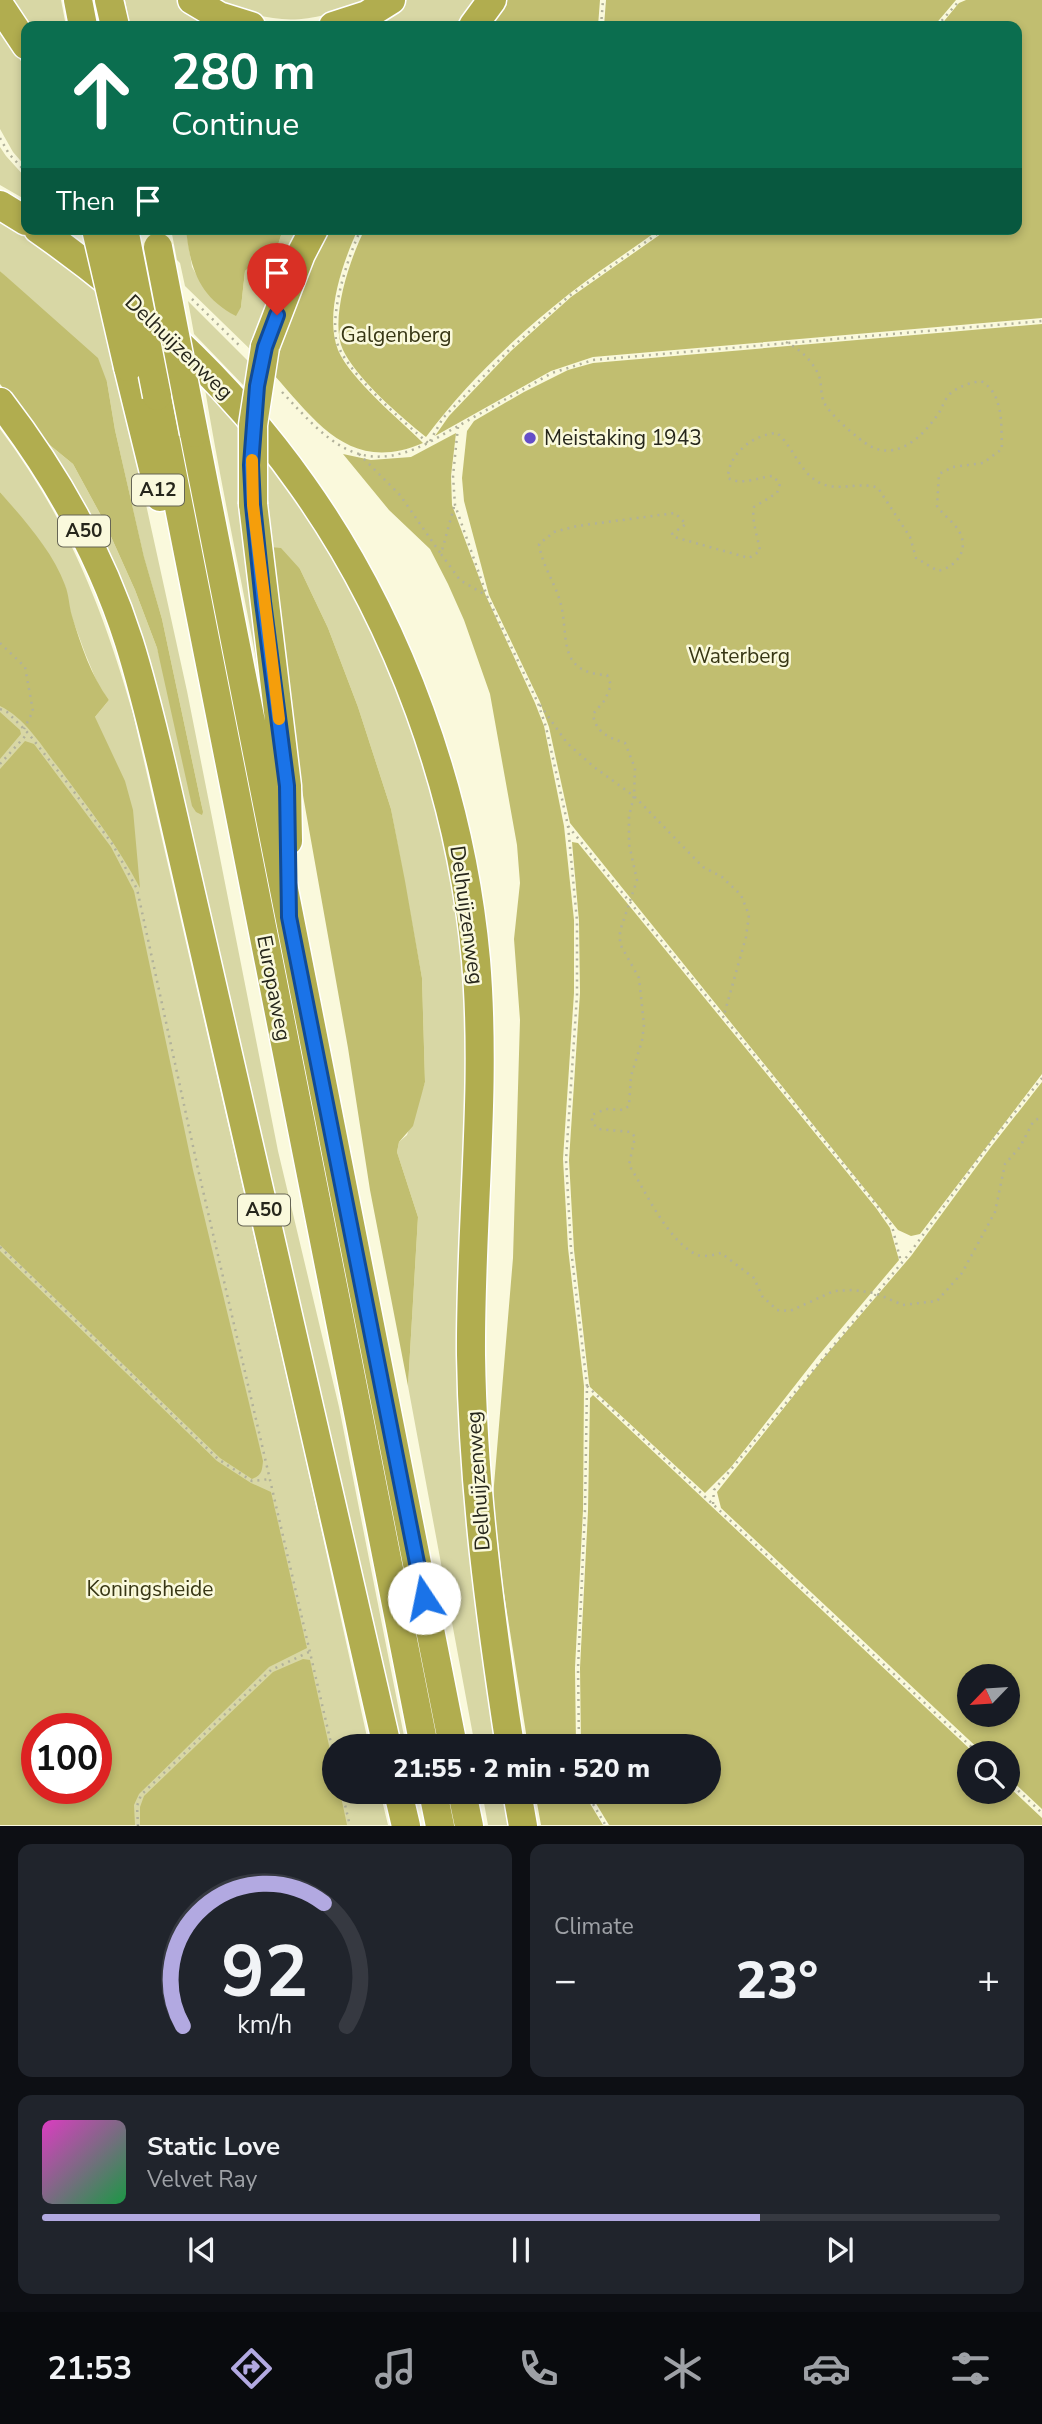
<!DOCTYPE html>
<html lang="en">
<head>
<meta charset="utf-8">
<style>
	:root { --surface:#171b24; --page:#20242c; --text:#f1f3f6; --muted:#9ea1a6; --line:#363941; --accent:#b2a9e1 }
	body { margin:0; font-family:"Nunito Sans",sans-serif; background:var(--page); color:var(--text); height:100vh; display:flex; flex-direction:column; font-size:26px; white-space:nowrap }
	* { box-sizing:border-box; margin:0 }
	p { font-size:23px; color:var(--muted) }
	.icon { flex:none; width:38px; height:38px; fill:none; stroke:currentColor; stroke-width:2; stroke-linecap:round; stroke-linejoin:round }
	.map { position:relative; height:1826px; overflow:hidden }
	.details { display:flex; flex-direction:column; gap:18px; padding:18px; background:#0d0f14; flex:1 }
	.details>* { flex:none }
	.hud { position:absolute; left:21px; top:21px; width:1001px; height:214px; border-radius:14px; box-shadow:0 4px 10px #0003; background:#0b6e4f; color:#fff; overflow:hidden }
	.needle { width:46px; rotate:245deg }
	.fabs { position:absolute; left:957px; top:1664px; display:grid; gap:14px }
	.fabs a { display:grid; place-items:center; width:63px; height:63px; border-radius:50%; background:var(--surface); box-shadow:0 4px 10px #0003; font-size:35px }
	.speed { position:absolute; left:21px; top:1713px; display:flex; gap:14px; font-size:35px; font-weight:700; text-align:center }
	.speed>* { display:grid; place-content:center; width:91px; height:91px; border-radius:50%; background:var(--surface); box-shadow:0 4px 10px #0003; line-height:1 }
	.speed .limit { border:10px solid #d22; background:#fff; color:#111 }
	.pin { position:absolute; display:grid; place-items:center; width:60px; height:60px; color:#fff; margin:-72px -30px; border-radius:50% 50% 50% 0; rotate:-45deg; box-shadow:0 0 7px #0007 }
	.pin .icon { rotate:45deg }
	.me { position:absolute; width:77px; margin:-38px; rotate:349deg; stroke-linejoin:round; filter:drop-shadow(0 0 5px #0008) }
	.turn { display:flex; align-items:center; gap:24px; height:147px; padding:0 35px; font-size:32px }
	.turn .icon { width:91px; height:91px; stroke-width:2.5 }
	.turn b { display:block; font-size:49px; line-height:60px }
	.then { display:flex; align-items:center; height:66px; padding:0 35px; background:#0003; gap:14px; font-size:26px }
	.big { font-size:52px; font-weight:800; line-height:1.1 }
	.details .widget { flex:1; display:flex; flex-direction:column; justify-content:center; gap:10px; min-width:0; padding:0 24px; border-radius:14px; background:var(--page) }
	.details .dial { align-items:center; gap:0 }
	.dial svg { height:182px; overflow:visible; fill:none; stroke:var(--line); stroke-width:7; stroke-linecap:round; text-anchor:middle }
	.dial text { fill:var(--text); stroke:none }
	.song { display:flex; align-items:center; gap:21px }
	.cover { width:84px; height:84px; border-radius:10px; background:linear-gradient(135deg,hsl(310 70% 55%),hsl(140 70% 35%)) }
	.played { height:7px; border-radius:4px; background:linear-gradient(90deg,var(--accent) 75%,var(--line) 75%) }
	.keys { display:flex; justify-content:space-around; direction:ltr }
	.heat { display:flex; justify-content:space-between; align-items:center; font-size:38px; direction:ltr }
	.details .tiles { flex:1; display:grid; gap:18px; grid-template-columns:1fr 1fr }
	.widget:last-child { grid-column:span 2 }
	.trip { position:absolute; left:322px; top:1734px; width:399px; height:70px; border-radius:35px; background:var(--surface); box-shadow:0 4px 10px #0003; font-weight:800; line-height:70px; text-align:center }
	.tabs { display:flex; height:112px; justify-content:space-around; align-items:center; background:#090b0e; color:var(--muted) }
	.tabs .icon { width:49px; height:49px }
	.tabs .on { color:var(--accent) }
	.tabs b { font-size:32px; color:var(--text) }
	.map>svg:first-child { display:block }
	.green { fill:#d8d7a5; fill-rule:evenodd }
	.forest { fill:#c1be70; fill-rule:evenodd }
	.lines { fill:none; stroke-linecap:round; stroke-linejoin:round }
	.highway-casing { stroke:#fff; stroke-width:31 }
	.path { stroke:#b1b19a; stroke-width:2.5; stroke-dasharray:2 5; stroke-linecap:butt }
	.highway { stroke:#b1ad4f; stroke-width:28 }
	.highway-bridge-casing { stroke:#fff; stroke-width:31; stroke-linecap:butt }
	.highway-bridge { stroke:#b1ad4f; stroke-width:28 }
	.route-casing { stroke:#114b97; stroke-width:18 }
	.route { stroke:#1a73e8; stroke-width:12 }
	.slow { stroke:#f59e0b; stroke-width:12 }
	.poi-dot { fill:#654fc8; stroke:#faf9dc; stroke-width:2.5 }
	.labels { text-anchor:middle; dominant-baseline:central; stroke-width:5; stroke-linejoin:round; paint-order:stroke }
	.shield { fill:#faf9dc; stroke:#666555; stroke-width:2 }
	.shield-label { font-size:19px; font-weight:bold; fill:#26261b }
	.park-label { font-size:21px; fill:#373614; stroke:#faf9dc }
	.street-label { font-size:21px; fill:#26261b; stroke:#faf9dc }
	.poi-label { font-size:21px; fill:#26261b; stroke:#faf9dc; text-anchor:start }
</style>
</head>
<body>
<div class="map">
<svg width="1042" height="1826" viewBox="0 0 1042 1826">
	<rect width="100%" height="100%" fill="#faf9dc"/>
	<!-- green -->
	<path class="green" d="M 3,0 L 61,0 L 66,26 L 26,26 Z
		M 125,0 L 177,0 L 221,26 L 130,26 Z
		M 214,0 L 370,0 C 303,25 281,27 214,0 Z
		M 407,0 L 481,0 L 460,26 L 362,26 Z
		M 0,29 L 26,69 L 26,167 L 13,152 L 0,129 Z
		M 0,147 L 6,156 L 26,178 L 26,200 L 0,185 Z
		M 0,218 L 98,286 L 187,691 L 278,1151 L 339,1407 L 406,1746 L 398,1746 L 168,741 L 40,437 L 73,464 L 104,521 L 135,590 L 157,648 L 203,812 L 162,619 L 144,558 L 115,430 L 107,382 L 39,308 L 0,271 Z
		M 171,229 L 186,229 L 192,267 L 204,288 L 241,307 L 245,271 L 263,255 L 277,248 L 283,229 L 303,229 L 255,354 L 185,286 L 180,263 L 177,260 Z
		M 188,301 L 251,364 L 246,388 L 194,334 Z
		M 204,383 L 244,430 L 269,733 C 250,616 223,500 204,383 Z
		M 0,429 C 68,520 102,606 133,714 L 304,1452 L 369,1746 L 334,1746 L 334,1792 L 380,1792 L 388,1825 L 0,1825 L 0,560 L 95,717 L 109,700 L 99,687 L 85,653 L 71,615 L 65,586 L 44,547 L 0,492 ZM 37,1729 L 96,1729 L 96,1788 L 37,1788 Z
		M 266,456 L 336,560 L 389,664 L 442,821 L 461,927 L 499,1746 L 475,1746 L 408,1386 L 418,1217 L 397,1152 L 399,1142 L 407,1135 L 425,1082 L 422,978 L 391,809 L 358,707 L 328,628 L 300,569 L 270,547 Z
		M 482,1792 L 507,1792 L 512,1825 L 488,1825 Z"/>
	<!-- forest -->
	<path class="forest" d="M 505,0 L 600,0 L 598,26 L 486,26 Z
		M 606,0 L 956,0 L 934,26 L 604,26 Z
		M 966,0 L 1042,0 L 1042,318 L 593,357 L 551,371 L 435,436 L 449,416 L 511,351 L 571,297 L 668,229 L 1017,229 L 1017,26 L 940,26 L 959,3 Z
		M 186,229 L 283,229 L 277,248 L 263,255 L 245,271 L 241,307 L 236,316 C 199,297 190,268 186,229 Z
		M 325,229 L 358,229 C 343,262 324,314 338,350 C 351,380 399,419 423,443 C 351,474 317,423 274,375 L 282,333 Z
		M 365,229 L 660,229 C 630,251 598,271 569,294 C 517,335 465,384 426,437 C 401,417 357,379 343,350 C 329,320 350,258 365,229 Z
		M 0,271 L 98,358 L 107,382 L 115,430 L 144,557 L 162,619 L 203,812 L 202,815 L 196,812 L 192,806 L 157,648 L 135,590 L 104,521 L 73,464 L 40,437 L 0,384 Z
		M 1042,324 L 1042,1074 L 920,1234 L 911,1236 L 898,1230 L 570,823 L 549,727 L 540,702 L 489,595 L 464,501 L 462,478 L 467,431 L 474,421 L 524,392 L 568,370 L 593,363 Z
		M 456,433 L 451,476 L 452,505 L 486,596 L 535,703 L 544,726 L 564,826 L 574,920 L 574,993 L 563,1159 L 568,1248 L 584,1386 L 583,1510 L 575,1668 L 576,1746 L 528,1746 L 503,1587 L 493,1497 L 513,1258 L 520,1020 L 514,939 L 520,883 L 517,845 L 490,694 L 464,620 L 448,584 L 430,549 L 389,510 L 343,454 L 371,460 L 411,457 Z
		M 0,492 C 24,520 52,550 65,585 C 69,595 69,606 72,616 C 81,645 91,676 109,700 L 95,717 L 125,781 L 133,810 L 140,888 C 118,846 90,810 62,772 C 44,750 27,719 0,706 Z
		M 270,547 L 281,548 L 300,569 L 328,628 L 358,707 L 391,809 L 405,881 L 422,978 L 425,1082 L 413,1126 L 399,1142 L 397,1152 L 418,1217 L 408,1386 L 370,1190 L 348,1048 L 299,773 Z
		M 0,712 L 20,730 L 21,734 L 0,759 Z
		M 25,741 L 34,744 L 111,847 L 134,891 L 193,1170 L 263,1461 C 262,1471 262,1475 252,1479 L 220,1458 L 0,1245 L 0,769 Z
		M 572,842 L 578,843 L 876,1208 L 890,1228 L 899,1260 L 818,1356 L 731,1467 L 705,1493 L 590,1387 L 589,1383 L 574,1250 L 569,1160 L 580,993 L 579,921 Z
		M 1042,1082 L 1042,1809 L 1008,1777 L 1008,1754 L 983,1753 L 721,1508 L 717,1492 L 822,1360 L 911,1256 L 991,1147 ZM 970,1676 L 1008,1676 L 1008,1715 L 970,1715 Z
		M 0,1251 L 217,1461 L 251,1483 L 271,1492 L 307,1648 L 269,1667 L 139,1794 L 134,1805 L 135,1825 L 0,1825 ZM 37,1729 L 96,1729 L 96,1788 L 37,1788 Z
		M 593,1395 L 974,1753 L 970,1754 L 970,1792 L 1008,1792 L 1008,1786 L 1042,1818 L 1042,1825 L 609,1825 L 589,1792 L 709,1792 L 709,1746 L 581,1746 L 580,1668 L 588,1511 L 590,1398 Z
		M 303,1659 L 310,1660 L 334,1768 L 334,1792 L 340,1792 L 347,1825 L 140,1825 L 140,1807 L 144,1796 L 273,1672 Z
		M 535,1792 L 583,1792 L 603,1825 L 541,1825 Z"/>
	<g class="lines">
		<!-- highway casing -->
		<g class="highway-casing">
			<path id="highway" d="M 78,0 L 83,26
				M 109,0 L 115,26
				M 192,0 L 219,16 L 251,26
				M 0,6 L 26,45
				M 333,26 L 367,15 L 391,0
				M 473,26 L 492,0
				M 0,205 L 26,221
				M 38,229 C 139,300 231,384 302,485 C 399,621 461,794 476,960 C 487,1092 470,1223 471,1355 C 473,1487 490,1616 510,1746
				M 265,347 L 301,254 L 314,229
				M 128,367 L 160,497
				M 157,396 L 424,1746
				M 0,402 C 56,475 101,554 129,642 C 142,683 152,725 162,767 L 387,1746
				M 194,433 L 453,1746
				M 253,504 L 287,786 L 288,841
				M 398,1792 L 406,1826
				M 433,1792 L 440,1826
				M 462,1792 L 469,1826
				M 517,1792 L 523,1826"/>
		</g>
		<!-- path -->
		<path class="path" d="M 601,26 L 603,0
			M 937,26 L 960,0
			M 0,138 L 9,154 L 26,172
			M 361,229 C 348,257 331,308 336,339 C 342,369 404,422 428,443
			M 192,299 L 242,348
			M 786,342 C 801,350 812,360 819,376 C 822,384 820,394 824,402 C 828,413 860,441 870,446 C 899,462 926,433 940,411 C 943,405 946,397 951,393 C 959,386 970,383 981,381 C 1004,394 1001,425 1002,449 L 983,463 L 953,467 L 939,474 L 937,506 C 943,515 955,523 960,533 C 969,552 955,567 938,571 L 916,558 L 910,537 L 878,488 C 863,482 846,489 829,486 C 801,480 796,449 777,433 C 755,434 728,453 728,478 C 742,486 758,477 773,476 L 780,484 L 777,493 L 754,507 C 751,520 758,537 760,551 L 749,558 L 674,537 L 672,534 L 686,524 L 675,513 L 577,526 L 554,532 L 539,544 C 542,565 554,581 560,601 C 570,635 555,673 607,675 L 611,685 L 605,700 L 593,714 C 595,732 609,738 625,743 L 635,768 L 634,796 L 629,816 L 629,844 L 637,880 L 620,931 L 620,944 L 639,978 L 644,1025 L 642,1041 L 631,1076 L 629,1106 L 623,1110 L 606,1109 L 592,1115 L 592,1122 L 598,1129 L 631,1132 L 635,1137 L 629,1165 C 646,1192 666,1238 695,1254 C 703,1258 713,1255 721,1253 L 754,1278 L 762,1296 L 777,1310 L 790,1311 L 834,1291 L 853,1290 L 875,1293 L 903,1305 L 937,1301 L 962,1273 L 995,1212 L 1005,1164 L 1020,1147 L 1033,1122 L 1042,1116
			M 282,392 C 327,440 358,478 428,443 L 552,373 L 593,360 L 1042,321
			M 458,427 L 453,476 L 455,505 L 487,596 L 538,703 L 546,727 L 568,826 L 577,921 L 577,995 L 566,1160 L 571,1249 L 587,1386 L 585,1510 L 578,1668 L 579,1746
			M 430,441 L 443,418 L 509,350 L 569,296 L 664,229
			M 359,454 L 400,495 L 441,554
			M 454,507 L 441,554 L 460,580 L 487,596
			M 0,643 L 25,667 L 33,711 L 24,729
			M 540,705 L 567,743 L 594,767 L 634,796 L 703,867 L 722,877 L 741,895 L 749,915 L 746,937 L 724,1015
			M 0,709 L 7,712 L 28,733 L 69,785 L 113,845 L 137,889 L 198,1169 L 334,1756
			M 0,764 L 28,733
			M 568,826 L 878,1207 L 892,1226 L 901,1262
			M 0,1247 L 218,1459 L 252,1481 L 270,1479
			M 587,1386 L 979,1754
			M 713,1504 L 714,1490 L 909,1254 L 989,1145 L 1042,1078
			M 1008,1781 L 1042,1813
			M 342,1792 L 350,1826
			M 586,1792 L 606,1826
			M 138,1826 L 137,1806 L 141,1795 L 271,1670 L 311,1651"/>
		<!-- highway -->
		<use href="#highway" class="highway"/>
		<!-- highway-bridge casing -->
		<g class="highway-bridge-casing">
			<path id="highway-bridge" d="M 96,229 L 128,367
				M 124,229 L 157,396
				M 158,247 L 194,433
				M 253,504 L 253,425 L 265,347"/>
		</g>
		<!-- highway-bridge -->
		<use href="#highway-bridge" class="highway-bridge"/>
	</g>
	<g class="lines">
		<!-- route casing -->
		<g class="route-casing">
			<path id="route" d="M 277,315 L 265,347 L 257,386 L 251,465 L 253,505 L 263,602 L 287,786 L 289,917 L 424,1598"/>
		</g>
		<!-- route -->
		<use href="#route" class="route"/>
		<!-- slow -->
		<path class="slow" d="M 252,460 L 253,505 L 279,719"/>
	</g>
	<!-- markers -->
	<circle class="poi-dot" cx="530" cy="438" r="7"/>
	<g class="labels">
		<!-- shield labels -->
		<g class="shield">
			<rect x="132" y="474.5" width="52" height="31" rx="5"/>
			<rect x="58" y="515.5" width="52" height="31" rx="5"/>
			<rect x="238" y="1194.5" width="52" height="31" rx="5"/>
		</g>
		<g class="shield-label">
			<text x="158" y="490">A12</text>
			<text x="84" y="531">A50</text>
			<text x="264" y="1210">A50</text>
		</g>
		<!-- park labels -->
		<g class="park-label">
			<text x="396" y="335">Galgenberg</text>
			<text x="739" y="656">Waterberg</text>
			<text x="150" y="1589">Koningsheide</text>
		</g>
		<!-- street labels -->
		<g class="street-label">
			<text transform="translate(179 347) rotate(44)">Delhuijzenweg</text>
			<text transform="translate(467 915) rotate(82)">Delhuijzenweg</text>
			<text transform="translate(274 988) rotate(79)">Europaweg</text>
			<text transform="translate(478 1481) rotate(-94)">Delhuijzenweg</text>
		</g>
		<!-- poi labels -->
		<g class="poi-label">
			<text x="544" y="438">Meistaking 1943</text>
		</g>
	</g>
</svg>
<div class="fabs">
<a><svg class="needle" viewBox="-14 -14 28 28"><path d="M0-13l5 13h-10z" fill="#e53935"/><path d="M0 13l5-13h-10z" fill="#9ea1a6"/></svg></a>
<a><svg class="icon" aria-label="search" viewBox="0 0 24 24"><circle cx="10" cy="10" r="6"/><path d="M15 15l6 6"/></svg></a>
</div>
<div class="speed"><div class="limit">100</div></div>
<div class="pin" style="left:277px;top:315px;background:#d93025"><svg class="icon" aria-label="arrive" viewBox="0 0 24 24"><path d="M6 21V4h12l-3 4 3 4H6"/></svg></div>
<svg class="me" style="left:424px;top:1598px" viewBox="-20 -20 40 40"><circle r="19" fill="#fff"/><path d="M0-13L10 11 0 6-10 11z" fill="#1a73e8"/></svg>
<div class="trip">21:55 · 2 min · 520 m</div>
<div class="hud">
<div class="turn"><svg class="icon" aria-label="ahead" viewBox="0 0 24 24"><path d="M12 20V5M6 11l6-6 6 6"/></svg><div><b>280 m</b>Continue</div></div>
<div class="then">Then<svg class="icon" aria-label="arrive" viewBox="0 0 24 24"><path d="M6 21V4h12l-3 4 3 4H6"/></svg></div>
</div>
</div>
<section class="details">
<div class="tiles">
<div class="widget dial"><svg viewBox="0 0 100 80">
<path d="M14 69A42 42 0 1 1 86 69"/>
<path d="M14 69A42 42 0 0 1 76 15" stroke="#b2a9e1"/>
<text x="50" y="56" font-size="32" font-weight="700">92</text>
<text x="50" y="72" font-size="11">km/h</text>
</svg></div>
<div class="widget"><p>Climate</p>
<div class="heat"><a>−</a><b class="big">23°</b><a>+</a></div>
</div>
<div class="widget">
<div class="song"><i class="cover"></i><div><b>Static Love</b><p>Velvet Ray</p></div></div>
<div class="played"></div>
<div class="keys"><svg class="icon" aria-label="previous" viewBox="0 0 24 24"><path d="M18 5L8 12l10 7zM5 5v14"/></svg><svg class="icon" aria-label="pause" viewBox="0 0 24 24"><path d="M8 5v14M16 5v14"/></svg><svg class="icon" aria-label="next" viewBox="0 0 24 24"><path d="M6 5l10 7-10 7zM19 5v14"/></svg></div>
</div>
</div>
</section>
<nav class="tabs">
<b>21:53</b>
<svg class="icon on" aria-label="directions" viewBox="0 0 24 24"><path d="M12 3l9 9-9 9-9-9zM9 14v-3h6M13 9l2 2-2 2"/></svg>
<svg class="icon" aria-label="music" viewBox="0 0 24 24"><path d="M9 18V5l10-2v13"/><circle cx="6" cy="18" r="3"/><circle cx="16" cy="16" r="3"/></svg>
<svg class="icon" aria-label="phone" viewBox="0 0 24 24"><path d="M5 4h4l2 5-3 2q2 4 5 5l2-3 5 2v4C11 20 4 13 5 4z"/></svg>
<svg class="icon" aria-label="climate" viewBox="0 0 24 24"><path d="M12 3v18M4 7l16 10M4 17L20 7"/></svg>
<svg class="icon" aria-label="car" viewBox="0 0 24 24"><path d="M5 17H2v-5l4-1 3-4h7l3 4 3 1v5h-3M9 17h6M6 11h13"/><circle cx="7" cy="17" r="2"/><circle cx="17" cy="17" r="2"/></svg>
<svg class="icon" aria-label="filters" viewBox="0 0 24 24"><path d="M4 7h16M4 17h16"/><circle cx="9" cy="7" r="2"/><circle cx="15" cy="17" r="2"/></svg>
</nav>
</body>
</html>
